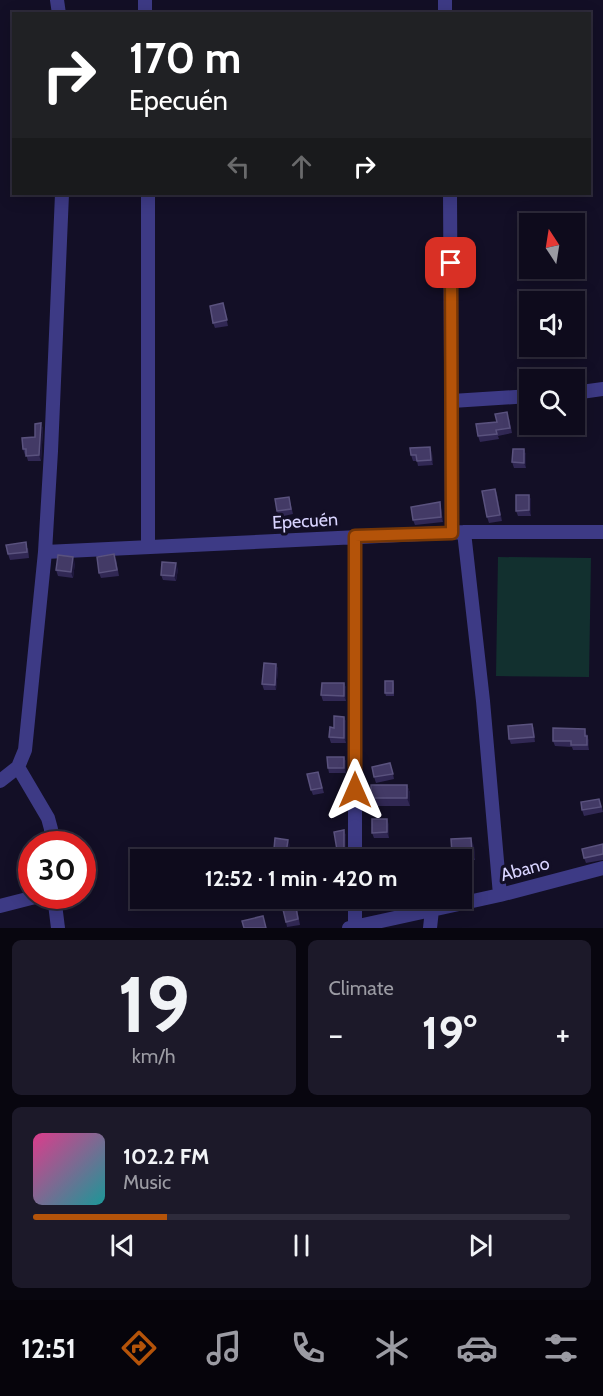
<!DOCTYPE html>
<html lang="en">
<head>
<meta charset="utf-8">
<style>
	:root { --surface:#0e0b1c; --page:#1c1929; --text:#f1f3f6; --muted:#9b9ba3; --line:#2e2b3b; --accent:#b45309 }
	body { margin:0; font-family:Cabin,sans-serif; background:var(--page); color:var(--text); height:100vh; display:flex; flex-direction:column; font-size:22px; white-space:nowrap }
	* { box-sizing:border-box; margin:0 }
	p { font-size:20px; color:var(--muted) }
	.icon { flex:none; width:33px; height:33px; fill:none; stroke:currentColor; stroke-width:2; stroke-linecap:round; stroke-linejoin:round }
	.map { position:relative; height:928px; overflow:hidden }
	.drawer { display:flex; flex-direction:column; gap:12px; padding:12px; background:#08060f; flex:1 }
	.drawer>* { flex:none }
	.guide { position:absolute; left:12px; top:12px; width:579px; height:183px; border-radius:0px; box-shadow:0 3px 15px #0003,0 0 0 2px var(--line); background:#202124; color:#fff; overflow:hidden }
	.needle { width:39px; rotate:348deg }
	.controls { position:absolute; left:519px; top:213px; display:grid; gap:12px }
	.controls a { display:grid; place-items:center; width:66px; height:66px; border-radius:0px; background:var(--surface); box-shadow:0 3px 15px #0003,0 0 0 2px var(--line); font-size:30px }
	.speed { position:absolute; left:18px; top:831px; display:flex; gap:12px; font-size:30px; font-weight:700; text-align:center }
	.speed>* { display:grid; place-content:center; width:78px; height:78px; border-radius:50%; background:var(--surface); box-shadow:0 3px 15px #0003,0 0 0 2px var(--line); line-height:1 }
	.speed .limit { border:9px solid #d22; background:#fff; color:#111 }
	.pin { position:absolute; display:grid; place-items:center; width:51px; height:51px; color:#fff; margin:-26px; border-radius:12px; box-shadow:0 3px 9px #0006 }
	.me { position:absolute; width:66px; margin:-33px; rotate:0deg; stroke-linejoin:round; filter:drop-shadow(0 0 4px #0008) }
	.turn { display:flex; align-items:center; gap:21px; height:126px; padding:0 18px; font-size:27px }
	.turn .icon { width:78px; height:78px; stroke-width:2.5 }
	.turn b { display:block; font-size:42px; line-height:51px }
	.lanes { display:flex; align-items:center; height:57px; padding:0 18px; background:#0003; justify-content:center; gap:30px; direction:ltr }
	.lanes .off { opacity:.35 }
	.big { font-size:45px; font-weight:800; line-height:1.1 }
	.drawer .tile { flex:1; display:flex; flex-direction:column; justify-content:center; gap:9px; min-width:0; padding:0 21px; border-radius:9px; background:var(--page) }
	.drawer .dial { align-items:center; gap:0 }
	.dial b { font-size:78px; line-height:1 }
	.song { display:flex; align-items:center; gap:18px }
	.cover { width:72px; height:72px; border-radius:9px; background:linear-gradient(135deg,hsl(330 70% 55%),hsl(180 70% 35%)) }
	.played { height:6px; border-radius:3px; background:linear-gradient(90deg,var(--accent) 25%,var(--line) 25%) }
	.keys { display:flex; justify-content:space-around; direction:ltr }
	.heat { display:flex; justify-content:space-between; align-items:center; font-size:33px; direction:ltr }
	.drawer .tiles { flex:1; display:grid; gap:12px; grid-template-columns:1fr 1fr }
	.tile:last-child { grid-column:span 2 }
	.trip { position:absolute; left:130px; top:849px; width:342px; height:60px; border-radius:0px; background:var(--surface); box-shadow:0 3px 15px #0003,0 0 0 2px var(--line); font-weight:800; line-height:60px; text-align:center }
	.dock { display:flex; height:96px; justify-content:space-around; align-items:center; background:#06040b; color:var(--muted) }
	.dock .icon { width:42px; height:42px }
	.dock .current { color:var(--accent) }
	.dock b { font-size:27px; color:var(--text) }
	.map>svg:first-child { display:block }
	.green { fill:#12302f }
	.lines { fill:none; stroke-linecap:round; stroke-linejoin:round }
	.minor { stroke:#3d3a85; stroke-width:14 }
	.wall { fill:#312854 }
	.shaded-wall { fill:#1d163a }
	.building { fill:#433a66; stroke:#5a527e; stroke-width:1.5 }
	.route-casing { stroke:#753606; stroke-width:15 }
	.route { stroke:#b45309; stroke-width:10 }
	.labels { text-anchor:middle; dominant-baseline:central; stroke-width:6; stroke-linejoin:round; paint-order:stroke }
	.street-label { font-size:18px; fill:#d9d4ff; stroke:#130f26 }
</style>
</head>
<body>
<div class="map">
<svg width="603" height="928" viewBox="0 0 603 928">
	<rect width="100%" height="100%" fill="#130f26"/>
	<!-- green -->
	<path class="green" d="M 498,557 L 591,558 L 589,677 L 496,676 Z"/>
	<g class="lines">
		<!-- minor -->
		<path class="minor" d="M 57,0 L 59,14
			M 145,0 L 145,14
			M 445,0 L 445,14
			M 450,194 L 452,533
			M 574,393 L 603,389
			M 452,401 L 530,396
			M 464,532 L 483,701 L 500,895
			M 148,547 L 148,194
			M 45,552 L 464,532 L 603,532
			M 18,767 L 48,818 L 51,829 L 51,844
			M 0,781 L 18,767 L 25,750 L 45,552 L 51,451 L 62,194
			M 355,860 L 355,536
			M 54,896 L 58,928
			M 0,906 L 39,896
			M 355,927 L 355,898
			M 349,928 L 500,895 L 603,868
			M 430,928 L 432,910"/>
	</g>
	<!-- wall -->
	<path class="wall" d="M 223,303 L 228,326 L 215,328 L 213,323 Z
		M 509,418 L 512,433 L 498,436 L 499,439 L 480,442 L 478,436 L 497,422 Z
		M 41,423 L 43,429 L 41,461 L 28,461 L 26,454 L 25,455 L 23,449 L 35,437 Z
		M 524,449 L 526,455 L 526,468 L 514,468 L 512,462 Z
		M 432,453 L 433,465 L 418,466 L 417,461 L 413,461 L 411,455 Z
		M 495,489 L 497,494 L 502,521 L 489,523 L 487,517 Z
		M 529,495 L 531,500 L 531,516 L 518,516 L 516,511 Z
		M 289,497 L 293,514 L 279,517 L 277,511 Z
		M 440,502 L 441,508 L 443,522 L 415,525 L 413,520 Z
		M 28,548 L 29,558 L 10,560 L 8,554 Z
		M 116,559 L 119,576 L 101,578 L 99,573 Z
		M 75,563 L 73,578 L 58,576 L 56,570 Z
		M 178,569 L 176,581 L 163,580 L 161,575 Z
		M 276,664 L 278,669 L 276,690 L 264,690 L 262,684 Z
		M 393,681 L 394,684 L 394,696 L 386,696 L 385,693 Z
		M 344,683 L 346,688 L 346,701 L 323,701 L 321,695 Z
		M 344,717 L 346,722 L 346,743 L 331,743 L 329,737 Z
		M 532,724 L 534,729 L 535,742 L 511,744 L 509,739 Z
		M 587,734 L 589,742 L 589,750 L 573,750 L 572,747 L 555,746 L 553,741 Z
		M 344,757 L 346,762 L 346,773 L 329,773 L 328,768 Z
		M 392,769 L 394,779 L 376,783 L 374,777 Z
		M 318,772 L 324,793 L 313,795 L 311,790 Z
		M 407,785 L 410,793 L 410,806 L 374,806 L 371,798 Z
		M 601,804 L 603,812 L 584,816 L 582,810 Z
		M 389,824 L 389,838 L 374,838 L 372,833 Z
		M 344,830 L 346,836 L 346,854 L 339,855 L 337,850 Z
		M 603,844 L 603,860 L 586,863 L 584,858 Z
		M 474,846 L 475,860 L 462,861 L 462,860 L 454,860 L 452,853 Z
		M 297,908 L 300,925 L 287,927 L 286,922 Z"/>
	<!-- shaded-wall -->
	<path class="shaded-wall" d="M 41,423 L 43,429 L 41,461 L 39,455 Z
		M 430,447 L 432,453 L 433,465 L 431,460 Z
		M 524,449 L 526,455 L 526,468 L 524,463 Z
		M 495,489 L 497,494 L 502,521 L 500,515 Z
		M 529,495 L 531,500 L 531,516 L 529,510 Z
		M 440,502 L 441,508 L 443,522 L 441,517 Z
		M 73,557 L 75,563 L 73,578 L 71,572 Z
		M 176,563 L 178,569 L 176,581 L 174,576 Z
		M 276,664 L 278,669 L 276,690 L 275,685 Z
		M 344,683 L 346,688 L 346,701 L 344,696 Z
		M 344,717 L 346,722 L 346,743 L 344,738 Z
		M 532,724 L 534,729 L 535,742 L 534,737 Z
		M 585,729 L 589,742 L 589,750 L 585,736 Z
		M 344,757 L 346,762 L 346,773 L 344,768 Z
		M 407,785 L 410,793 L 410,806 L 407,798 Z
		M 387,819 L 389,824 L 389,838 L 387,832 Z
		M 344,830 L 346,836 L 346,854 L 344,849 Z
		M 471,838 L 474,846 L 475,860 L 472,852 Z
		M 288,840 L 290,845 L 288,860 L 285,860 Z"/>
	<!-- building -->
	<path class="building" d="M 223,303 L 227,320 L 213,323 L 210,306 Z
		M 507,412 L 510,428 L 496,430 L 497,434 L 478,436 L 476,424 L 497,422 L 495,414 Z
		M 41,423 L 39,455 L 26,456 L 26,449 L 23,449 L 22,438 L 35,437 L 35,424 Z
		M 430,447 L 431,460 L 417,461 L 416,455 L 411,455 L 410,448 Z
		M 513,449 L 524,449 L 524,463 L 512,462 Z
		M 495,489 L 500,515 L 487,517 L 482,491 Z
		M 516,495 L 529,495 L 529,510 L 516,511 Z
		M 289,497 L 291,509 L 277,511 L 275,499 Z
		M 440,502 L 441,517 L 413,520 L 411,507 Z
		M 26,542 L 27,552 L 8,554 L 6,545 Z
		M 114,554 L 117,570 L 99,573 L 97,557 Z
		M 58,555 L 73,557 L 71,572 L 56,570 Z
		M 162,562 L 176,563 L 174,576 L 161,575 Z
		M 264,663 L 276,664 L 275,685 L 262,684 Z
		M 385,681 L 393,681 L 393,693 L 385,693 Z
		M 322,683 L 344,683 L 344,696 L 321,695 Z
		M 334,716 L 344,717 L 344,738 L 329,737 L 330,727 L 334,728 Z
		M 532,724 L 534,737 L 509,739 L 508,726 Z
		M 553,728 L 585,729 L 585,736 L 587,736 L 587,745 L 571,745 L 571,741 L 553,741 Z
		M 327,757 L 344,757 L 344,768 L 328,768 Z
		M 390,763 L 393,774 L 374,777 L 372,767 Z
		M 318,772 L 322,788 L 311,790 L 307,774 Z
		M 371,785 L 407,785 L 407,798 L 371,798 Z
		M 599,799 L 601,807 L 582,810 L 581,802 Z
		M 372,819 L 387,819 L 387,832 L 372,833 Z
		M 344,830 L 344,849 L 337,850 L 334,832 Z
		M 275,838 L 288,840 L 285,860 L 273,860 Z
		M 471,838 L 472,852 L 452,853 L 451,839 Z
		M 603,844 L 603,854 L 584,858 L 582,849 Z
		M 295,902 L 298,919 L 286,922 L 282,905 Z
		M 263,916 L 266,928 L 244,928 L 242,921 Z"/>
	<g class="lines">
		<!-- route casing -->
		<g class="route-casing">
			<path id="route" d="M 355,790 L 355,536 L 452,533 L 451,263"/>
		</g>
		<!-- route -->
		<use href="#route" class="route"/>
	</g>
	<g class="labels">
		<!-- street labels -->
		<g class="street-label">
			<text transform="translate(305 521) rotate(-3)">Epecuén</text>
			<text transform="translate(525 869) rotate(-15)">Abano</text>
		</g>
	</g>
</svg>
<div class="controls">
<a><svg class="needle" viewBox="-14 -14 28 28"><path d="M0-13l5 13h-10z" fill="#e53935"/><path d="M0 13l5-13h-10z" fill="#9b9ba3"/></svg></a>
<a><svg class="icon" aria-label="sound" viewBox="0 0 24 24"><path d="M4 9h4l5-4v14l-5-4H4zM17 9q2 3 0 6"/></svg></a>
<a><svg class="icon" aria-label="search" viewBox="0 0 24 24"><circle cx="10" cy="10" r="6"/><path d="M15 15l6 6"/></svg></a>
</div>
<div class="speed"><div class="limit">30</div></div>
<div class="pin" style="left:451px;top:263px;background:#d93025"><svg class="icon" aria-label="arrive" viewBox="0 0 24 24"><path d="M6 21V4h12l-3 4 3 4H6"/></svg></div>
<svg class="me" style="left:355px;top:790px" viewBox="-20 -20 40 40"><path d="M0-17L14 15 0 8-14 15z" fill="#b45309" stroke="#fff" stroke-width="4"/></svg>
<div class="trip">12:52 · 1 min · 420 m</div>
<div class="guide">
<div class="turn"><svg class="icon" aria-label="right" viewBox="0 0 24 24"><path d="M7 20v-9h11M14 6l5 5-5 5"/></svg><div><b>170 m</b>Epecuén</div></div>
<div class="lanes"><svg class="icon off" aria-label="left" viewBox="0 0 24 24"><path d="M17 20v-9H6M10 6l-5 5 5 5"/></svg><svg class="icon off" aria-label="ahead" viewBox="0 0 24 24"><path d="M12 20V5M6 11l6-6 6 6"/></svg><svg class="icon" aria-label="right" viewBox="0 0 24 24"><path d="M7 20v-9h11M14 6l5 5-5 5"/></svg></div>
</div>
</div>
<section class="drawer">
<div class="tiles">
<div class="tile dial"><b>19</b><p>km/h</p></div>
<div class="tile"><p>Climate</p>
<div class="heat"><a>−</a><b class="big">19°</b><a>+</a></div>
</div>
<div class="tile">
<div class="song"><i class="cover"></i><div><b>102.2 FM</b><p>Music</p></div></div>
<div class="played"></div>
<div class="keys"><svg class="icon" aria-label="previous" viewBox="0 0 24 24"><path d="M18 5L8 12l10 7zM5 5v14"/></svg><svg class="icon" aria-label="pause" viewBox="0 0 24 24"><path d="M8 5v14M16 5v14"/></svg><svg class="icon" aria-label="next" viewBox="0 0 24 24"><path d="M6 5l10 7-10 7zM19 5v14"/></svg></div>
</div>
</div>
</section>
<nav class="dock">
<b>12:51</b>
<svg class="icon current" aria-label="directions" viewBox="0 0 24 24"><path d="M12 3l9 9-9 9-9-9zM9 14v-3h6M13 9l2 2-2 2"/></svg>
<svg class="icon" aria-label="music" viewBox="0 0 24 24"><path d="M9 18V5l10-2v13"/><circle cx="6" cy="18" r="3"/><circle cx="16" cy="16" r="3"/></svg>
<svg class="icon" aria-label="phone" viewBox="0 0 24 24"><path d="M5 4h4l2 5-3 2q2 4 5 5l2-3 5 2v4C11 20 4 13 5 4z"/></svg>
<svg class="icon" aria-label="climate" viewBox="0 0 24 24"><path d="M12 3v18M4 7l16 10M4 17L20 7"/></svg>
<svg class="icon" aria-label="car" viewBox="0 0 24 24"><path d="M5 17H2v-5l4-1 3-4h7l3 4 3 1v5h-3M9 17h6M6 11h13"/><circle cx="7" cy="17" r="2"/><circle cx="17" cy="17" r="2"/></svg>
<svg class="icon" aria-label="filters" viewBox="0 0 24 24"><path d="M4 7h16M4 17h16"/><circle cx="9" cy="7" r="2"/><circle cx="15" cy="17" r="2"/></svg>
</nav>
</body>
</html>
